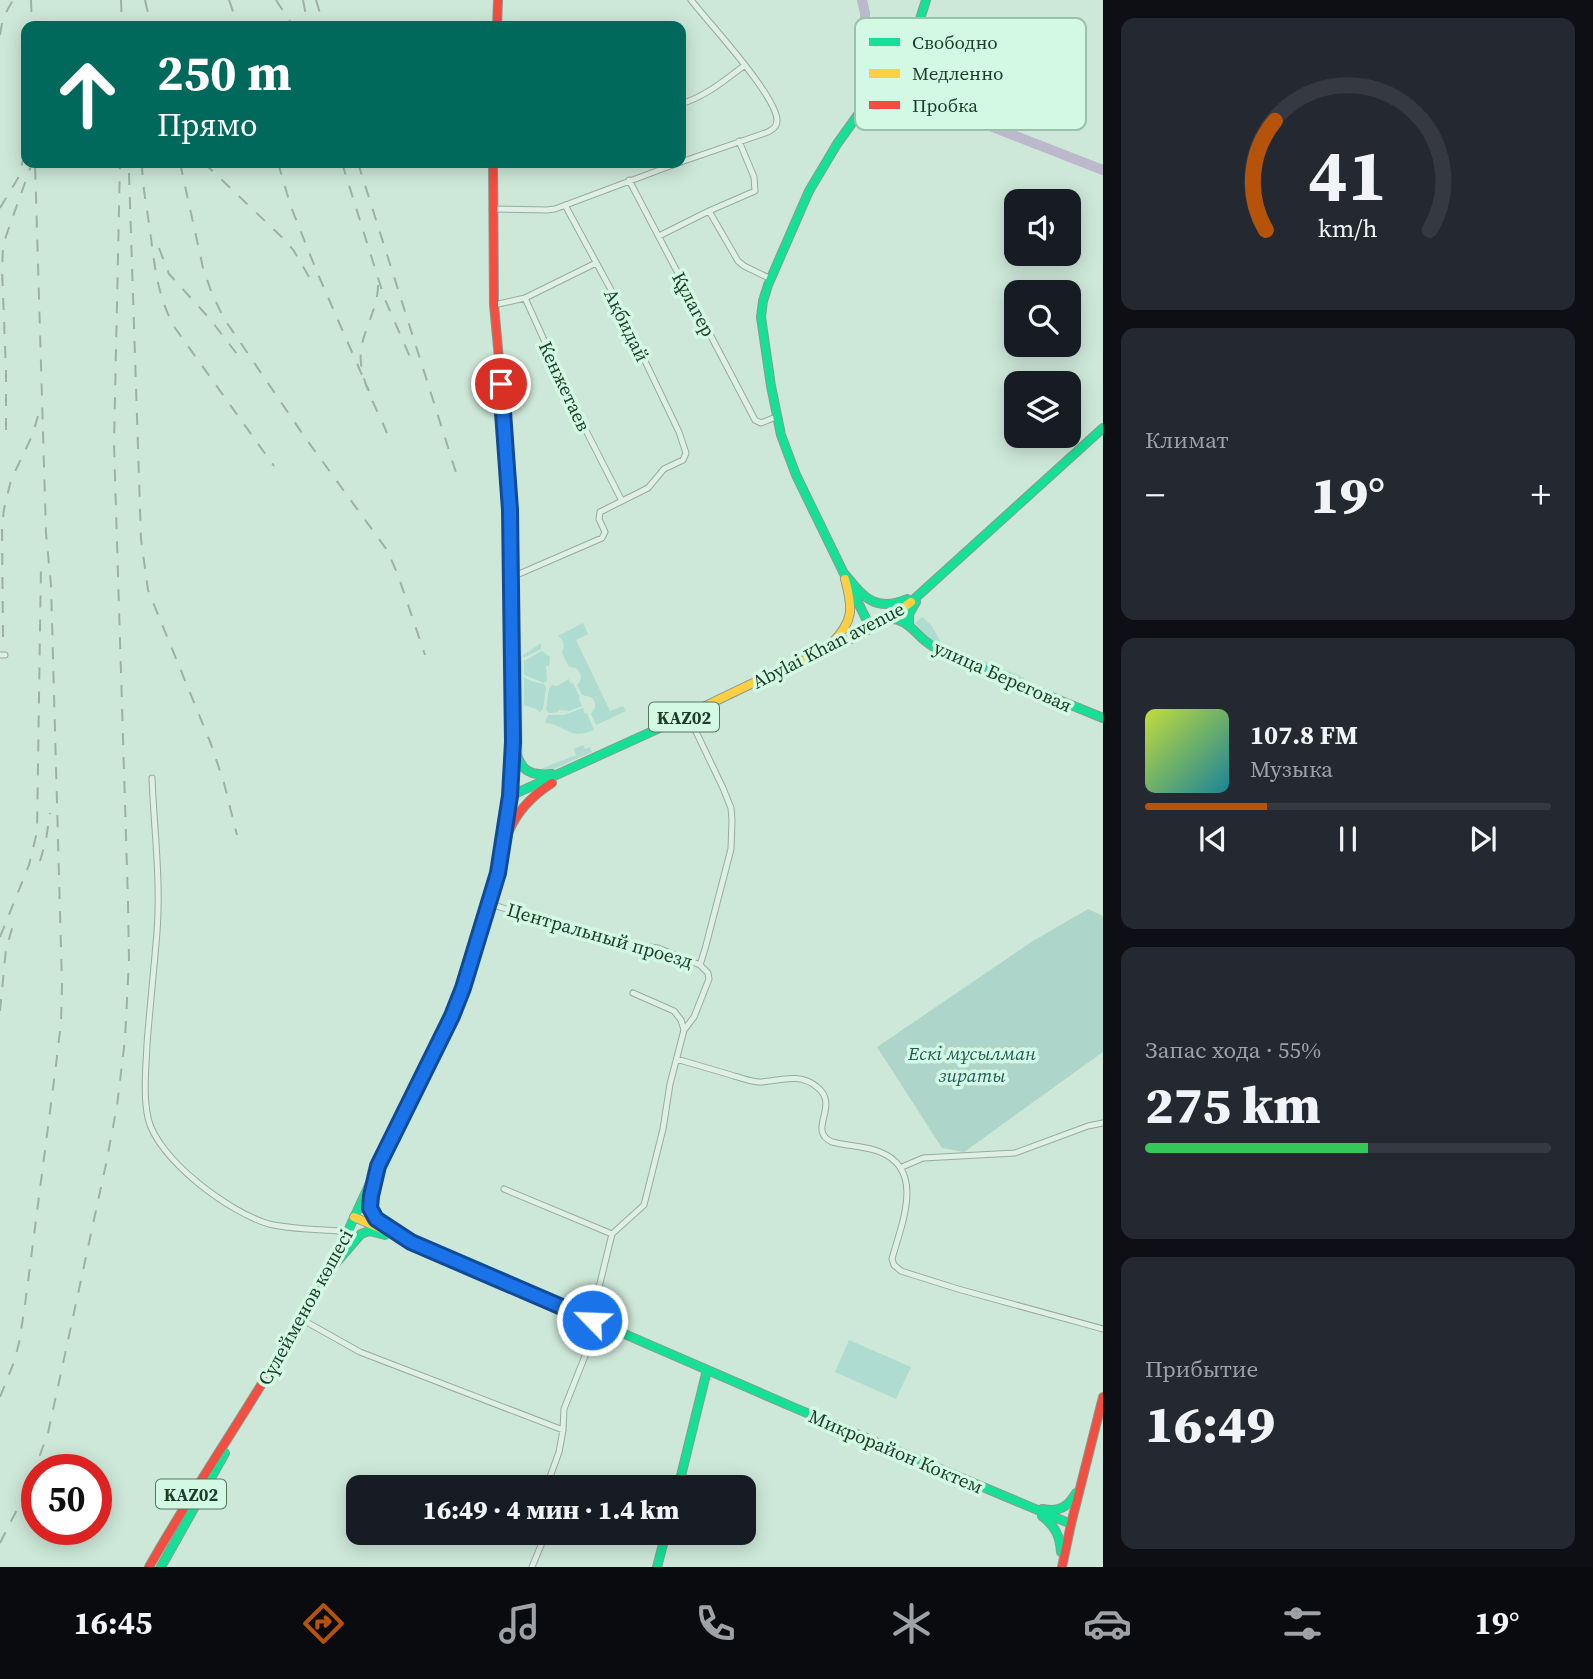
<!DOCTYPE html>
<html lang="ru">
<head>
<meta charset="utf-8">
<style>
	:root { --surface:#171b24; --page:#242831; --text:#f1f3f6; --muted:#9ea1a6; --line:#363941; --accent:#b45309 }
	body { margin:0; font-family:"Source Serif 4",serif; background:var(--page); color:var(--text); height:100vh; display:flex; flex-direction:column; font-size:26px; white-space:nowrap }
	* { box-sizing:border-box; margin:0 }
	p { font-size:23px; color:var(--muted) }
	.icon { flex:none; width:38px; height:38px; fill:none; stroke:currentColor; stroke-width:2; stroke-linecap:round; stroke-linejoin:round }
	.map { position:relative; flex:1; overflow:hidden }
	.panel { display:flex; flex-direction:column; gap:18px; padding:18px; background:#0d0f14; width:490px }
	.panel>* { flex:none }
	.banner { position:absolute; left:21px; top:21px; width:665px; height:147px; border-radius:14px; box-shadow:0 4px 18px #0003; background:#00695c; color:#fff; overflow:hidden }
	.controls { position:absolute; left:1004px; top:189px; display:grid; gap:14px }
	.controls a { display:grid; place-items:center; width:77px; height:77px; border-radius:14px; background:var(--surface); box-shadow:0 4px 18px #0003; font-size:35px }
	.speed { position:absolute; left:21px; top:1454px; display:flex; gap:14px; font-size:35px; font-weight:700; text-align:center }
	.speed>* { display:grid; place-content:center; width:91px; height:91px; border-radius:50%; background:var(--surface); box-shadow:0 4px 18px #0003; line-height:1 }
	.speed .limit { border:10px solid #d22; background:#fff; color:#111 }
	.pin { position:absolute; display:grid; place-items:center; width:60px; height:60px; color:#fff; margin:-30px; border:4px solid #fff; border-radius:50%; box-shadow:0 2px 7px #0007 }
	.me { position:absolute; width:77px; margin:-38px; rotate:294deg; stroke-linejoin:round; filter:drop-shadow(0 0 5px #0008) }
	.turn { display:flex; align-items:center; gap:24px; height:147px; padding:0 21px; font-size:32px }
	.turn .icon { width:91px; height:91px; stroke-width:2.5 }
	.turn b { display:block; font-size:49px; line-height:60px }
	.big { font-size:52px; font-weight:800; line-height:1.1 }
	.panel .tile { flex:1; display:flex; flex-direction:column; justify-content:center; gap:10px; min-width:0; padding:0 24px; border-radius:14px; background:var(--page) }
	.panel .dial { align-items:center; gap:0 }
	.dial svg { height:182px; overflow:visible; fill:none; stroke:var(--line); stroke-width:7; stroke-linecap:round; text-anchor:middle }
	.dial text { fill:var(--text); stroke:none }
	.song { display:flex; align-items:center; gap:21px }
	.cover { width:84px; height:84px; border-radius:10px; background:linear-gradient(135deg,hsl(70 70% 55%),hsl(190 70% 35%)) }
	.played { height:7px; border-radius:4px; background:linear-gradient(90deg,var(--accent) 30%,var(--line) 30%) }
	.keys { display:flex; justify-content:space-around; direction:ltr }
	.heat { display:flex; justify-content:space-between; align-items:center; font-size:38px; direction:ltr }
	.charge { height:10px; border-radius:5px; background:linear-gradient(90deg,#34c759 55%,var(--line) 0) }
	.trip { position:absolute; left:346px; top:1475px; width:410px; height:70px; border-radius:14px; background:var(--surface); box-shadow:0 4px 18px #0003; font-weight:800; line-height:70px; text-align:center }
	.tabs { display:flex; height:112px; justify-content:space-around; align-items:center; background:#090b0e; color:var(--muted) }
	.tabs .icon { width:49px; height:49px }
	.tabs .current { color:var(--accent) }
	.tabs b { font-size:32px; color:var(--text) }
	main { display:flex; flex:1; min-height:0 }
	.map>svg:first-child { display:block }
	.green { fill:#aedcd0 }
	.cemetery { fill:#aed5ca }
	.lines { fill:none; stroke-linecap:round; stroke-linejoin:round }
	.river { stroke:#bbb9cb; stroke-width:10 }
	.street-casing { stroke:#96ad9e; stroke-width:7 }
	.fast-casing { stroke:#869d8d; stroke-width:10 }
	.slow-casing { stroke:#869d8d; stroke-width:10 }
	.jam-casing { stroke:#869d8d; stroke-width:10 }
	.street { stroke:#e0efe6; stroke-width:5 }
	.fast { stroke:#16e098; stroke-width:8 }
	.slow { stroke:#ffcf43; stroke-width:8 }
	.jam { stroke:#f24e42; stroke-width:8 }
	.rail { stroke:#a0afa6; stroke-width:2; stroke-dasharray:12 12; stroke-linecap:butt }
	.route-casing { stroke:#114b97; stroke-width:18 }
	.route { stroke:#1a73e8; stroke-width:12 }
	.labels { text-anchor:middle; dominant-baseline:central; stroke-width:7; stroke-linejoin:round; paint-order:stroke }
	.shield { fill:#d3f9e4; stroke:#54755e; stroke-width:2 }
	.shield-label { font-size:18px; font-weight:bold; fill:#1d3d24 }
	.street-label { font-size:19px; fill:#1d3d24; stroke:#d3f9e4 }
	.park-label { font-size:19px; font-style:italic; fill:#215c5b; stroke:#d3f9e4 }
	.key { fill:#d3f9e4; stroke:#9cc1aa; stroke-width:2 }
	.key-label { font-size:19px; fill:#1d3d24 }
</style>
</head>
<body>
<main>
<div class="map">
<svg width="1103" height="1567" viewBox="0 0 1103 1567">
	<rect width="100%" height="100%" fill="#cde8d8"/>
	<!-- green -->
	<path class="green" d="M 922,617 L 931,625 L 942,644 L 1025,678 L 1024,679 L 1021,680 L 939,646 L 930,639 L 915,623 Z
		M 583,623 L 588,634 L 576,640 L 610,711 L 623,706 L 626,711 L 596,725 L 591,714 L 595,708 L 595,702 L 591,697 L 582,695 L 577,685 C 583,680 582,673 576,668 L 569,667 L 562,653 C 565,646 564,640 558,636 Z
		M 541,643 L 541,649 L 525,657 L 521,656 L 520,658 L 522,661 L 523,759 L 527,765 L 538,770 L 576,755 L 574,749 L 583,745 L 585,749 L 590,747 L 592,752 L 544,773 L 530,772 L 519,753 L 519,658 Z
		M 542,651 L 550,657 L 549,666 L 546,666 L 547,681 L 544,683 L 524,675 L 524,661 Z
		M 524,677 L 531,681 L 544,684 L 546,688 L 543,709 L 540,712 L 536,709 L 524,705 Z
		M 569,679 L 571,684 L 573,683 L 580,698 L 579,699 L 582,706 L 569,711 L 559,710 L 558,712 L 549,713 L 546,710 L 549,688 L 552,685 L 557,686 Z
		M 583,708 L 585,714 L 587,713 L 594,730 C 568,741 568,725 545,723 L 546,719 L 548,715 L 564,715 Z
		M 849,1340 L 911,1367 L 896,1399 L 835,1372 Z"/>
	<!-- cemetery -->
	<path class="cemetery" d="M 1088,909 L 1103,916 L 1103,1052 L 964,1152 L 942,1148 L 877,1047 L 1033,941 Z"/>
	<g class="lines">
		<!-- river -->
		<path class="river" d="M 862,0 L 865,13 L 865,50 L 877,71 L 893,84 L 921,99 L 1103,170"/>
		<!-- street casing -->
		<g class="street-casing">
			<path id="street" d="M 681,104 C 706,96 724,81 745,65
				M 681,162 L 768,132 C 773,129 777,127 777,120 C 776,95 709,23 691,0
				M 629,180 L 755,420 L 761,423 L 776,417
				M 492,209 L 547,210 L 555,209 L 678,163
				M 709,211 L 738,261 L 744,266 L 771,279
				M 659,236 L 709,211 L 755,191 L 754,177 L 739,141
				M 525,298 L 596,263
				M 494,305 L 525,298 L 579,417 L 622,501
				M 512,577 L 602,538 L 605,532 L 599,519 L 600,512 L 648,488 L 664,469 L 683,460 L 686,453 L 679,432 L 610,288 L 565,205
				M 0,655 L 5,655
				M 152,778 C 154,829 161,881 157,932 C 154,969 150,1006 147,1044 C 146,1068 143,1094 148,1118 C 157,1159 230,1213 269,1224 C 295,1230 321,1229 348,1232
				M 490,904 L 616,943 L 658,948 L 700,965 L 705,949 L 731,849 L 732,820 L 731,808 L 723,788 L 688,715
				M 684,1030 L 694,1017 L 709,979 L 708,973 L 700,965
				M 677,1059 C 696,1065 715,1070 734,1076 C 742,1078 751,1082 760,1082 C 780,1081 799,1072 817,1087 C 841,1106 806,1130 832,1142 C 847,1146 865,1146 880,1152 C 926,1170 901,1225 892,1259 L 894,1265 L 901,1271 L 958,1289 L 1103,1329
				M 902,1167 L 923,1158 L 1015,1153 L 1088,1126 L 1103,1123
				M 504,1189 L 612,1234 L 591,1320
				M 612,1234 L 644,1205 L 663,1129 L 670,1084 L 684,1030 L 681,1020 L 674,1011 L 633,993
				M 301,1319 L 360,1352 L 563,1430
				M 546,1488 L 559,1452 L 563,1430 L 564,1409 L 598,1323
				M 532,1567 L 546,1533"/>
		</g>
		<!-- fast casing -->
		<g class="fast-casing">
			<path id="fast" d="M 843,572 C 863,596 874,613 907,599
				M 911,602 L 1103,428
				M 886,619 C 904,617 912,629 924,640 C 930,645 937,649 943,653 L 1103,718
				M 909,624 L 909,614 L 916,602
				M 870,627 L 796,475 L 781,435 L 771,386 L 761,317 L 763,301 L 768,285 L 809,191 L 837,144 L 915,35 L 926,0
				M 513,742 C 519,767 525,777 552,774
				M 335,1264 L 361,1234 L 369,1231 L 385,1235
				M 606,1326 L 795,1408 L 1071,1524
				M 274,1364 L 301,1319 L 341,1246 L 395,1129 L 452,1016 L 473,959 L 498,873 L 510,796 L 664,726
				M 678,1488 L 707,1370
				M 1042,1509 C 1059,1512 1067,1508 1076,1493
				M 1042,1516 C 1055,1526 1060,1536 1061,1552
				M 161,1567 L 225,1453
				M 657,1567 L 666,1533"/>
		</g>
		<!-- slow casing -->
		<g class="slow-casing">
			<path id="slow" d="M 501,381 C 513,519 518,658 510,796
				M 832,643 C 854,621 853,608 845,579
				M 664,726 C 702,708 739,689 777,672 C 823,652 871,633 911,602
				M 375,1179 C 370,1202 367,1213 388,1227
				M 354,1217 L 606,1326"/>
		</g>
		<!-- jam casing -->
		<g class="jam-casing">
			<path id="jam" d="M 497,26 L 498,0
				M 493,163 L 494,305 L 501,381
				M 509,831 C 518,810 533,795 552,783
				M 149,1567 C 188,1498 233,1432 274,1364
				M 1062,1567 L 1071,1524 L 1103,1397"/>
		</g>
		<!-- street -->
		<use href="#street" class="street"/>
		<!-- fast -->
		<use href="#fast" class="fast"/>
		<!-- slow -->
		<use href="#slow" class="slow"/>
		<!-- jam -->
		<use href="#jam" class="jam"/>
		<!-- rail -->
		<path class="rail" d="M 31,0 L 32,26
			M 121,0 L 122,26
			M 145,0 L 151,26
			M 229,0 L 238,26
			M 276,0 L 293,26
			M 303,0 L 308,26
			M 316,0 L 324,26
			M 0,35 L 3,18 L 13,0
			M 142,163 C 142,183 146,203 149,223 C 154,259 156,295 175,328 L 274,466
			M 180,163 L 203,268 L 211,291 L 223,317 L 304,436 L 387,550 L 398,575 L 425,655
			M 204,163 L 286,241 L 294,251 L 313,284
			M 278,163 L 291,207 L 317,272 L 369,391
			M 342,163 L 384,297 L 410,357
			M 358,163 L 459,482
			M 129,173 L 141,539 L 148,590 L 211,744 L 224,783 L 237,835
			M 0,208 L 18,178 L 26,149
			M 159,248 L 169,274 L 210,319 L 237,354
			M 378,285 C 378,306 367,323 362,344 C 355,374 376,406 387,433
			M 6,430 L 6,371 L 2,269 L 3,249 L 6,236 L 31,166
			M 3,637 L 2,527 L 4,509 L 11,480 L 32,436 L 38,416
			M 40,861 L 46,840 L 50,813
			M 0,937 L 29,865 L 37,832 L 41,564
			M 0,1011 L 6,949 L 13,925
			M 0,1397 L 14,1362 L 19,1343 L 25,1305 L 56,1065 L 61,1022 L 62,985 L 51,585 L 46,533 L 35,163
			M 0,1543 L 27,1490 L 48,1433 L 106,1164 L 117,1106 L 125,1039 L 129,960 L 128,902 L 114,444 L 120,163"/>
	</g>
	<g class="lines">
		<!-- route casing -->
		<g class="route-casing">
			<path id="route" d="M 501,384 L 510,510 L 513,742 L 510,796 L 498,873 L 463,988 L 452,1016 L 378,1166 L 371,1196 L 370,1208 L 376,1219 L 411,1242 L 592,1320"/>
		</g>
		<!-- route -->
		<use href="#route" class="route"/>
	</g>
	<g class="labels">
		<!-- shield labels -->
		<g class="shield">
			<rect x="649" y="702.5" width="70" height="29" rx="5"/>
			<rect x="156" y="1479.5" width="70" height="29" rx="5"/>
		</g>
		<g class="shield-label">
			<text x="684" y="717">KАZ02</text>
			<text x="191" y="1494">KАZ02</text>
		</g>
		<!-- street labels -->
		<g class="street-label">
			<text transform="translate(694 304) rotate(62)">Құлагер</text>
			<text transform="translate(627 325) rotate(64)">Ақбидай</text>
			<text transform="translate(565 386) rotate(65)">Кенжетаев</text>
			<text transform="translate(828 645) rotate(-27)">Abylai Khan avenue</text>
			<text transform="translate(1003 676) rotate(24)">улица Береговая</text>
			<text transform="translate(600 935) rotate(16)">Центральный проезд</text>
			<text transform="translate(305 1307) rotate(-61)">Сүлейменов көшесі</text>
			<text transform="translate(896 1451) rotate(23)">Микрорайон Коктем</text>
		</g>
		<!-- park labels -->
		<g class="park-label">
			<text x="972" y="1053">Ескі мұсылман<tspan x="972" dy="22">зираты</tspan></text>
		</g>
	</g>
	<!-- legend -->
	<rect x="855" y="18" width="231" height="112" rx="10" class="key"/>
	<rect x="869" y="38" width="31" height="8" fill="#16e098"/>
	<rect x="869" y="69" width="31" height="9" fill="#ffcf43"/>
	<rect x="869" y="101" width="31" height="8" fill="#f24e42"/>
	<g class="key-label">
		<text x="912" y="49">Свободно</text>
		<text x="912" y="80">Медленно</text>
		<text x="912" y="112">Пробка</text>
	</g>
</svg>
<div class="controls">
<a><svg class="icon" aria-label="sound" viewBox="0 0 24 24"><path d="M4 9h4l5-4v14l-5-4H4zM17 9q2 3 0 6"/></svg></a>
<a><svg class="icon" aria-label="search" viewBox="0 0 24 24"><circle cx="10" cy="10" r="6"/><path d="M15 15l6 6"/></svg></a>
<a><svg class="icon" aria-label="layers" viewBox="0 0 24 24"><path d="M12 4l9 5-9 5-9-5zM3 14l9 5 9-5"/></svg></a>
</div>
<div class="speed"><div class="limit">50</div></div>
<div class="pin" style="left:501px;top:384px;background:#d93025"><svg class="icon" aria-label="arrive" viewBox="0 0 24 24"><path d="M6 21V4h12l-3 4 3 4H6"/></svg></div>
<svg class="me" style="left:592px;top:1320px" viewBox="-20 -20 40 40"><circle r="17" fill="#1a73e8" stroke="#fff" stroke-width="3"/><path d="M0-11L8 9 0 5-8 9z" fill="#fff"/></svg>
<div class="trip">16:49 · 4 мин · 1.4 km</div>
<div class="banner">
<div class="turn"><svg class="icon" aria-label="ahead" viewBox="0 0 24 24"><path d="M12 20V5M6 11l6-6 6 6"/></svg><div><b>250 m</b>Прямо</div></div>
</div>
</div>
<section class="panel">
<div class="tile dial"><svg viewBox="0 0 100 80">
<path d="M14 69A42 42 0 1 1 86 69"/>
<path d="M14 69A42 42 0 0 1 18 21" stroke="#b45309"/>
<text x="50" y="56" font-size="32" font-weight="700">41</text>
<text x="50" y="72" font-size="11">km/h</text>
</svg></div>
<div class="tile"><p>Климат</p>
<div class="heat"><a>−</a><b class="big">19°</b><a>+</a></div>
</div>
<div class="tile">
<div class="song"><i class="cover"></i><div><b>107.8 FM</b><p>Музыка</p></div></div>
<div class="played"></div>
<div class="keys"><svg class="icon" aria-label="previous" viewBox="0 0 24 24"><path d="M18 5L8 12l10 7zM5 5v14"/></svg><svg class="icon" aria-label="pause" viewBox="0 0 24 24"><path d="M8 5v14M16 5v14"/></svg><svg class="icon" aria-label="next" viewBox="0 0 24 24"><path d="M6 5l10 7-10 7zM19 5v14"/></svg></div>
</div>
<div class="tile"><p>Запас хода · 55%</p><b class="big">275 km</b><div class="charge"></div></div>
<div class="tile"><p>Прибытие</p><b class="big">16:49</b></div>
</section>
</main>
<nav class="tabs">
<b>16:45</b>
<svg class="icon current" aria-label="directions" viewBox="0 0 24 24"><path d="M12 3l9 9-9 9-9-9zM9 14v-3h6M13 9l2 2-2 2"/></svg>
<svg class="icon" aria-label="music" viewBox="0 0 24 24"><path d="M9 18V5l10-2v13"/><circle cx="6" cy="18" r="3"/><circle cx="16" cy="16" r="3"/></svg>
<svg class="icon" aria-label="phone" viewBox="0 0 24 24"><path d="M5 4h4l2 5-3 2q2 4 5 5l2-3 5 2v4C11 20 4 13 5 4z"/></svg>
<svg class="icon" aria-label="climate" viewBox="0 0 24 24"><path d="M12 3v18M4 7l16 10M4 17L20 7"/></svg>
<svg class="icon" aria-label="car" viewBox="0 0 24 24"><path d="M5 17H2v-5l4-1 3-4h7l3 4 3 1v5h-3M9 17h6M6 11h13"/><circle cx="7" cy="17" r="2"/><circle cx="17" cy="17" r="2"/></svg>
<svg class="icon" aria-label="filters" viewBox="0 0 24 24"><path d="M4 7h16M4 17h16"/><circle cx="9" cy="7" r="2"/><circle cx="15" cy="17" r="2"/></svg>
<b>19°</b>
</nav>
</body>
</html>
